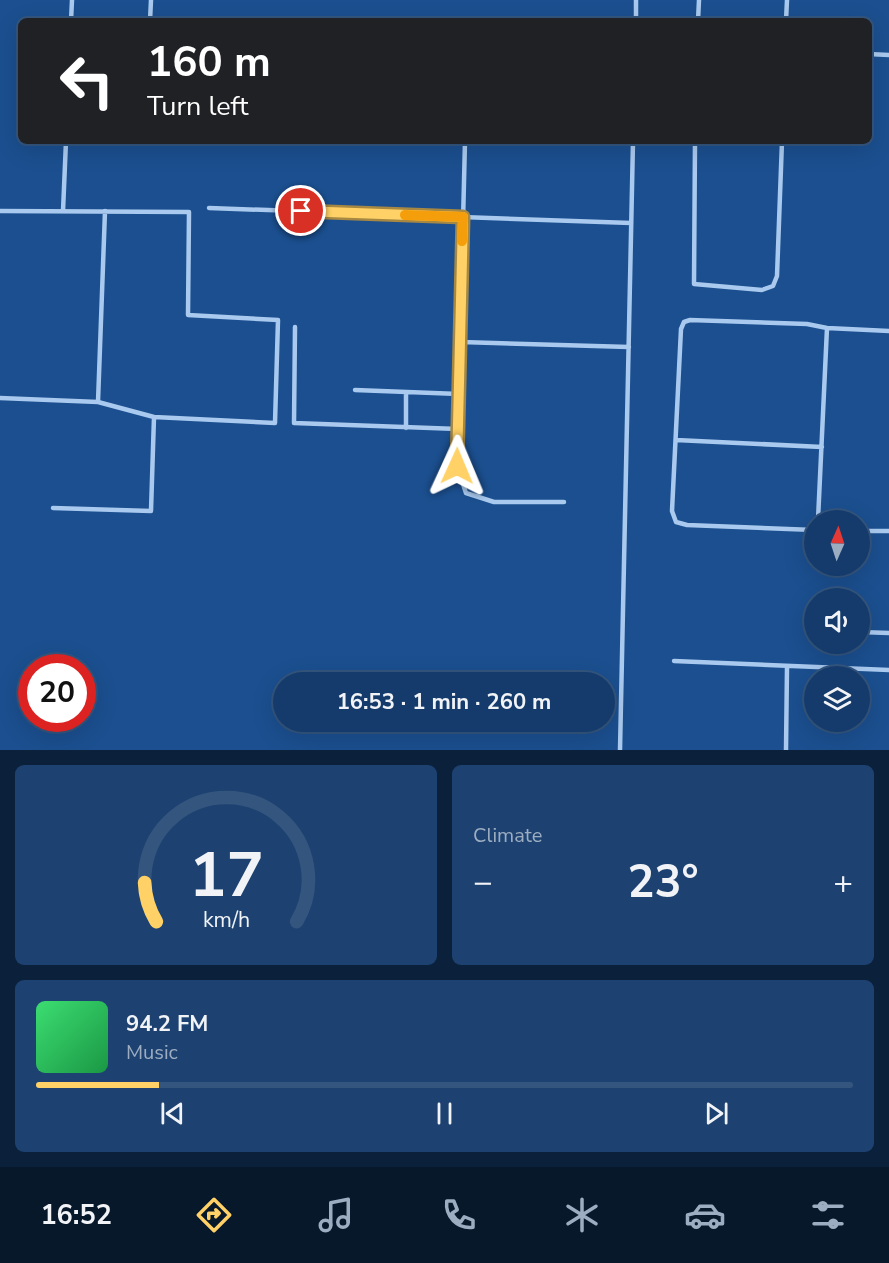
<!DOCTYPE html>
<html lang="en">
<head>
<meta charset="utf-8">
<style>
	:root { --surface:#143b6b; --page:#1d4271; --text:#f1f3f6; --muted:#9dadc1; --line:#33557e; --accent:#ffd166 }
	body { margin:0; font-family:"Nunito Sans",sans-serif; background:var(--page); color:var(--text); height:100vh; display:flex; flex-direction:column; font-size:22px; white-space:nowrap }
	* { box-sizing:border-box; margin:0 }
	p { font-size:20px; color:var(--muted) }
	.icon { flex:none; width:33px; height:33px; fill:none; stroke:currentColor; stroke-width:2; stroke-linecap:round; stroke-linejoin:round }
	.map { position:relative; height:750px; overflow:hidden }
	.side { display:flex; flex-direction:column; gap:15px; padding:15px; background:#0b203b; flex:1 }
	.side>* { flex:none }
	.hud { position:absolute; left:18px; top:18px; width:854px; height:126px; border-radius:9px; box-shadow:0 6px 24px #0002,0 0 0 2px var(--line); background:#202124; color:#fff; overflow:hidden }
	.needle { width:39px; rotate:3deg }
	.buttons { position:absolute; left:804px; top:510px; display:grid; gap:12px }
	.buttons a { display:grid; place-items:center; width:66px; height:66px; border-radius:50%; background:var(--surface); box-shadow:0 6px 24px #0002,0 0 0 2px var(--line); font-size:30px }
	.speed { position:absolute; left:18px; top:654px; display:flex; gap:12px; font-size:30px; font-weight:700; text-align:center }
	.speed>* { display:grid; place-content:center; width:78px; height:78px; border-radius:50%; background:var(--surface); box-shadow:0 6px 24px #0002,0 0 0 2px var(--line); line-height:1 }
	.speed .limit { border:9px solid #d22; background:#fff; color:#111 }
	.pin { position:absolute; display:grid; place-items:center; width:51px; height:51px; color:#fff; margin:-26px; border:3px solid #fff; border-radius:50%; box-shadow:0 2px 6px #0007 }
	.me { position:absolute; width:66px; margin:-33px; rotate:1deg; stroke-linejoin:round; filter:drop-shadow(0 0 4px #0008) }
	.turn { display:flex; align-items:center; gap:21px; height:126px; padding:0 30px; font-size:27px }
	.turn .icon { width:78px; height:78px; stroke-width:2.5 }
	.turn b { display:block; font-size:42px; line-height:51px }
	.big { font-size:45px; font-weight:700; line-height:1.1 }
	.side .widget { flex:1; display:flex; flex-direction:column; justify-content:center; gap:9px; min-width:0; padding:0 21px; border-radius:9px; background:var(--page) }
	.side .dial { align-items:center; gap:0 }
	.dial svg { height:156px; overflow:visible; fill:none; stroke:var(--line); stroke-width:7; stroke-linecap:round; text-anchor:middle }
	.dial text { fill:var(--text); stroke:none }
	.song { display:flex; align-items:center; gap:18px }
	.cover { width:72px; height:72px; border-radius:9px; background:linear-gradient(135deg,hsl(140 70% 55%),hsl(140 70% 35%)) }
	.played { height:6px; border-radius:3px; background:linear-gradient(90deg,var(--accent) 15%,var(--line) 15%) }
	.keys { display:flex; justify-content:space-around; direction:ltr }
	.heat { display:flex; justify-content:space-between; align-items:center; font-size:33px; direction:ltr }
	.side .tiles { flex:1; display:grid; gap:15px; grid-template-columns:1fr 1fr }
	.widget:last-child { grid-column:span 2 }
	.trip { position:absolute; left:273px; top:672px; width:342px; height:60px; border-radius:30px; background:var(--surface); box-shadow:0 6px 24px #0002,0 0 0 2px var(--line); font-weight:700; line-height:60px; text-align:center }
	.menu { display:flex; height:96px; justify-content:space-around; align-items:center; background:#08182b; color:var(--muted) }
	.menu .icon { width:42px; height:42px }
	.menu .on { color:var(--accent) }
	.menu b { font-size:27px; color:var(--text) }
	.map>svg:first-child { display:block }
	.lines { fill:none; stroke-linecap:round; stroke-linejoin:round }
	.service { stroke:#a9c9ee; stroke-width:4.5 }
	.route-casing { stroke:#a68842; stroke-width:15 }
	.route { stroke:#ffd166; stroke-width:10 }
	.slow { stroke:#f59e0b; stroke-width:10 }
</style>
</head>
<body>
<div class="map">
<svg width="889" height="750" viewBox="0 0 889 750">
	<rect width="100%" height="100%" fill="#1b4f8f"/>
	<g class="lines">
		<!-- service -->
		<path class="service" d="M 71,21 L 72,0
			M 150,21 L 151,0
			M 636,21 L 636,0
			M 698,21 L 699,0
			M 786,21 L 787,0
			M 868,54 L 889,55
			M 465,141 L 457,466 L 466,493 L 494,502 L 564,502
			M 695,141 L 694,284 L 762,290 L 773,286 L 777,276 L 782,141
			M 209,208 L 631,223
			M 0,211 L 189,212 L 188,315 L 278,320 L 275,423 L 154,417 L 98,402
			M 63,211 L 66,141
			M 295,327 L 294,423 L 458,429
			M 461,342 L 629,347
			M 355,390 L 459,394
			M 0,398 L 98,402 L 105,211
			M 406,428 L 406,392
			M 676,440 L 822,447
			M 53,508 L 151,511 L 154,417
			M 818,520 L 827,328
			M 814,530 L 687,525 L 676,522 L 672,511 L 681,329 L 684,322 L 690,320 L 807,324 L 827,328 L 889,331
			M 860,531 L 889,531
			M 860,632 L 889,633
			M 674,661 L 889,670
			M 620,750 L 633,141
			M 786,750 L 787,667"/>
	</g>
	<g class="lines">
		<!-- route casing -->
		<g class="route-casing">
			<path id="route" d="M 301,211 L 463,217 L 457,466"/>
		</g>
		<!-- route -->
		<use href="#route" class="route"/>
		<!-- slow -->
		<path class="slow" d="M 405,215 L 463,217 L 462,241"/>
	</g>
</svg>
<div class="buttons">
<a><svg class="needle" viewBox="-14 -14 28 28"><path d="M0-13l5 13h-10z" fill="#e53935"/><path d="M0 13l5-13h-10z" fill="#9dadc1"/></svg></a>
<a><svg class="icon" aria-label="sound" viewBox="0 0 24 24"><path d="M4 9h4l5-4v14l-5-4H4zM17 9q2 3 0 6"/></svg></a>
<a><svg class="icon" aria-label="layers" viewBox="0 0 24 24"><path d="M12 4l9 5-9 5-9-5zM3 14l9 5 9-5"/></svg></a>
</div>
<div class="speed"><div class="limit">20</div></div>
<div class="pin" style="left:301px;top:211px;background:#d93025"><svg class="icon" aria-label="arrive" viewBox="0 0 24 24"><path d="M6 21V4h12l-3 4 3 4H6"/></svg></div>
<svg class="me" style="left:457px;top:466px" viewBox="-20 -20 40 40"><path d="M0-17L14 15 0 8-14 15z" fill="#ffd166" stroke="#fff" stroke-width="4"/></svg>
<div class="trip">16:53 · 1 min · 260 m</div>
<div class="hud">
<div class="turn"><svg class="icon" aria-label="left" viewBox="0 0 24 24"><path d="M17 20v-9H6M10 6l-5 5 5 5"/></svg><div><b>160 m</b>Turn left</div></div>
</div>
</div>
<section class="side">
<div class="tiles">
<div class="widget dial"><svg viewBox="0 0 100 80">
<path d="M14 69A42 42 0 1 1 86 69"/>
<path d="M14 69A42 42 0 0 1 8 49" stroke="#ffd166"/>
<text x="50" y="56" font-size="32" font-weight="700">17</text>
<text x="50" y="72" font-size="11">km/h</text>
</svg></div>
<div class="widget"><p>Climate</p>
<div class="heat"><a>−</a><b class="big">23°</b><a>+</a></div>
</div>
<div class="widget">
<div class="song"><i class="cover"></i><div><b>94.2 FM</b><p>Music</p></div></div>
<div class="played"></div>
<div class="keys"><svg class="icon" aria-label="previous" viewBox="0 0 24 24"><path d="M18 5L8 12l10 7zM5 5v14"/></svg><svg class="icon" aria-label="pause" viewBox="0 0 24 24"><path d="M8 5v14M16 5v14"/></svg><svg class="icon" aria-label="next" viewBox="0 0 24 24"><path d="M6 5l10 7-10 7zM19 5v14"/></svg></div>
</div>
</div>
</section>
<nav class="menu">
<b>16:52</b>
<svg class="icon on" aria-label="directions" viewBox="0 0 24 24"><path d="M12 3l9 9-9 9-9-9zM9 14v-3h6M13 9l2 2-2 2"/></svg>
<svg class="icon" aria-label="music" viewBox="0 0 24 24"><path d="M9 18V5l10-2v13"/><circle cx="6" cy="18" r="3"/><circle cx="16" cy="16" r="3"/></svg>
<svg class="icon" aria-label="phone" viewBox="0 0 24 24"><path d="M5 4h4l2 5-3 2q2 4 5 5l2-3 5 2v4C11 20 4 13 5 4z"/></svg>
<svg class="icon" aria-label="climate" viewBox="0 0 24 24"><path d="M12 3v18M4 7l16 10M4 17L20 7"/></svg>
<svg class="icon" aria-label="car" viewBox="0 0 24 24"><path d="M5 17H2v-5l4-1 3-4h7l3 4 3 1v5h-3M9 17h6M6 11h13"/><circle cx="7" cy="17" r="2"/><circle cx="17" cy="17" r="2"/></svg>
<svg class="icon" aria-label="filters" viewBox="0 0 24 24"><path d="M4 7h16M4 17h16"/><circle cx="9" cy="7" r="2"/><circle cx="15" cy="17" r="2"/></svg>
</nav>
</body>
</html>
